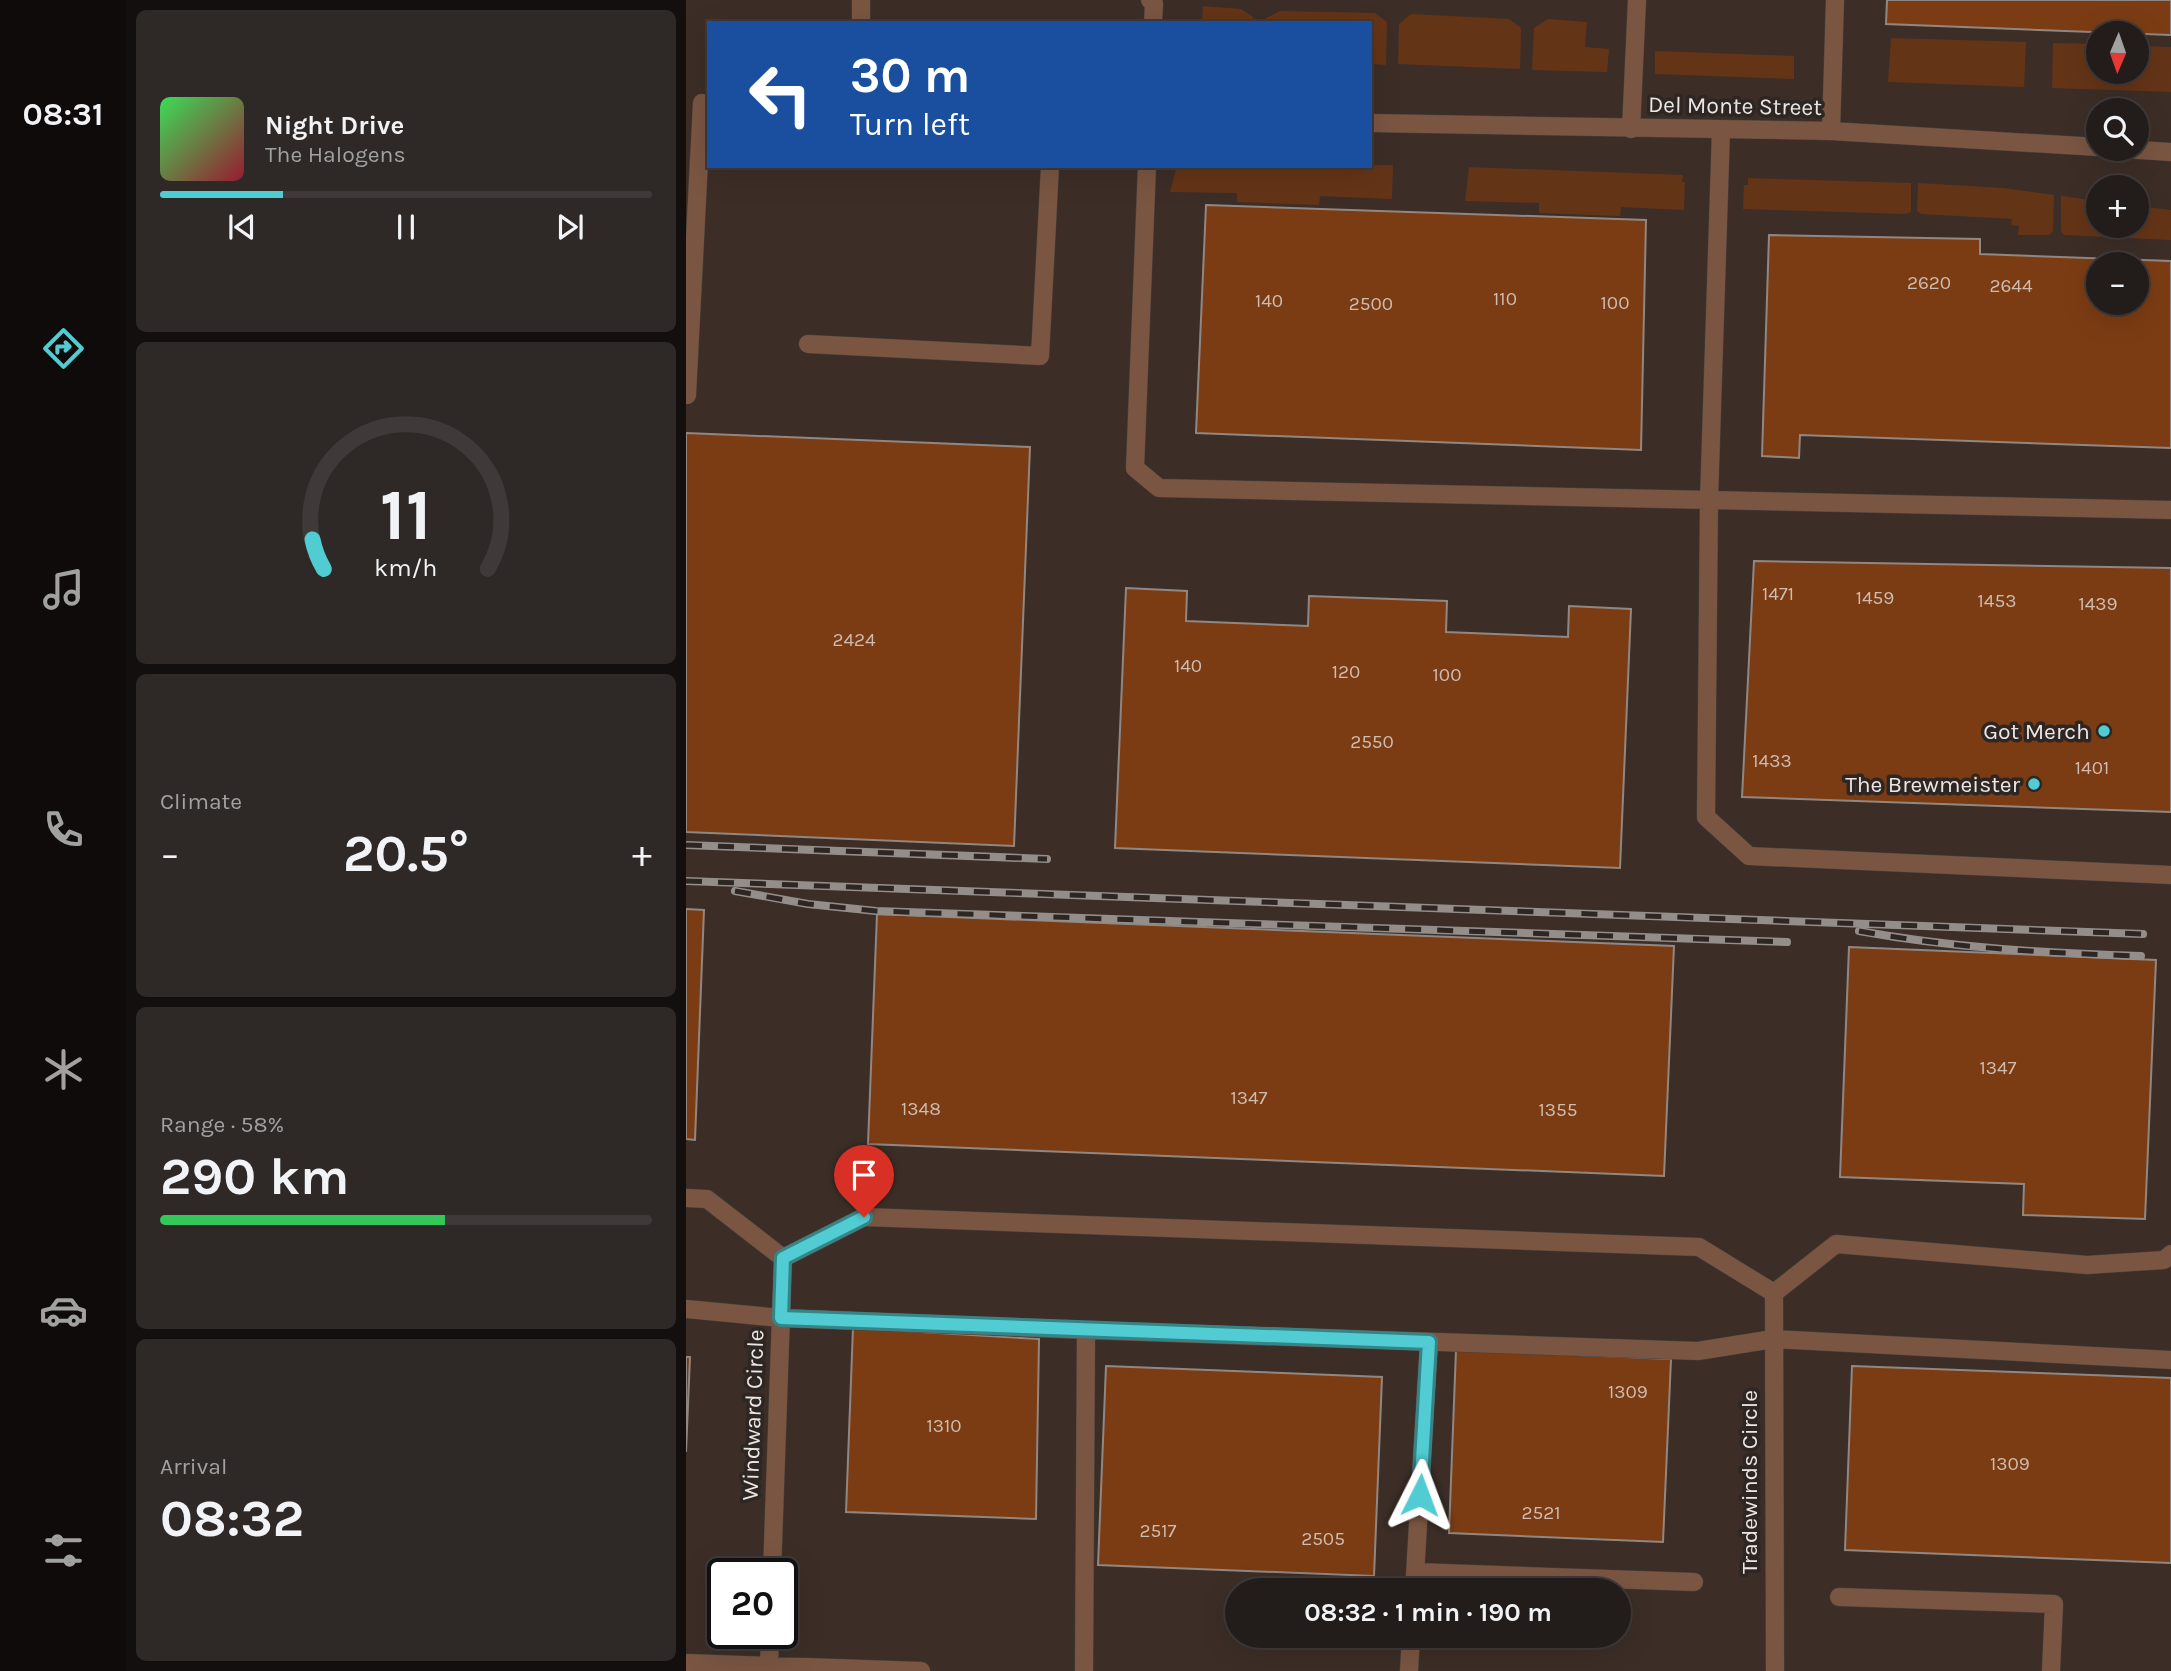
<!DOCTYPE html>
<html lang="en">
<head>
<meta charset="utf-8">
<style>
	:root { --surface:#221c1a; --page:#2e2927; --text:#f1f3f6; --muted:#a2a1a2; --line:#3f3a39; --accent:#51ccd2 }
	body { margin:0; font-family:Karla,sans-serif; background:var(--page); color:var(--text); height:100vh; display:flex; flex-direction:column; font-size:26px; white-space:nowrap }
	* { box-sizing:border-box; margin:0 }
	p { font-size:23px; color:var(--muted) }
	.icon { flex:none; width:38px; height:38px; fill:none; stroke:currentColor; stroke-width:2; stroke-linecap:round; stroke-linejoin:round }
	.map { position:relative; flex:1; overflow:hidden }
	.panel { display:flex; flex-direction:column; gap:10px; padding:10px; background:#130f0e; width:560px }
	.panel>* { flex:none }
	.hud { position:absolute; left:21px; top:21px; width:665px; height:147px; border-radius:0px; box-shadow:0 7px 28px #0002,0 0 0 2px var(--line); background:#1a4fa0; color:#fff; overflow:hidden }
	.needle { width:46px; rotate:182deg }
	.buttons { position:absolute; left:1400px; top:21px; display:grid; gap:14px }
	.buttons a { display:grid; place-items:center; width:63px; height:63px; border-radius:50%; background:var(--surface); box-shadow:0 7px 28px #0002,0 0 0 2px var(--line); font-size:35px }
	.speed { position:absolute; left:21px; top:1558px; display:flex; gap:14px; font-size:35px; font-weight:700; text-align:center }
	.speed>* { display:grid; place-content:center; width:91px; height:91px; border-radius:50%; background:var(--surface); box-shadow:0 7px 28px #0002,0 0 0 2px var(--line); line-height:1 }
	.speed .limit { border:4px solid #111; border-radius:10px; background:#fff; color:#111 }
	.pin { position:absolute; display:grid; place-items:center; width:60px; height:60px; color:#fff; margin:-72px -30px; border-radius:50% 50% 50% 0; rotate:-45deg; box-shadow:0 0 7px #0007 }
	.pin .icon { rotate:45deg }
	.me { position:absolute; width:77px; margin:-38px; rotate:3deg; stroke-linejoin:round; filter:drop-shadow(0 0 5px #0008) }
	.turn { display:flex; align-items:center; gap:24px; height:147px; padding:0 28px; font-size:32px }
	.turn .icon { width:91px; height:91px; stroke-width:2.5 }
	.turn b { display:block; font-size:49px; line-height:60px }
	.big { font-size:52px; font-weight:700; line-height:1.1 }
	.panel .widget { flex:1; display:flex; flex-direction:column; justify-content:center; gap:10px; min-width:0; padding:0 24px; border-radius:10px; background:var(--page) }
	.panel .dial { align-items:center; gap:0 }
	.dial svg { height:182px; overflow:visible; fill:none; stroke:var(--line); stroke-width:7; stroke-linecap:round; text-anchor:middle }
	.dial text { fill:var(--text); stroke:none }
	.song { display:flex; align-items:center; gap:21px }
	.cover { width:84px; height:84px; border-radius:10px; background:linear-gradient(135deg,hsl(130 70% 55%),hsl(350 70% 35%)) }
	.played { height:7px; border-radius:4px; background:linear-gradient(90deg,var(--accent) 25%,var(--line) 25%) }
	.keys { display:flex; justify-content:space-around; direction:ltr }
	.heat { display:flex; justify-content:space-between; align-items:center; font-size:38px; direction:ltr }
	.charge { height:10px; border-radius:5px; background:linear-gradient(90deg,#34c759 58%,var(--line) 0) }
	.trip { position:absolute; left:539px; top:1578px; width:406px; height:70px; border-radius:35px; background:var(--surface); box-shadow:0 7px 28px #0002,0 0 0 2px var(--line); font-weight:700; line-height:70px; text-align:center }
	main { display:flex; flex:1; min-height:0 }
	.tabs { display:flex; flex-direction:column; width:126px; justify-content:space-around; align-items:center; background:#0e0b0a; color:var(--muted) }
	.tabs .icon { width:49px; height:49px }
	.tabs .on { color:var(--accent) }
	.tabs b { font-size:32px; color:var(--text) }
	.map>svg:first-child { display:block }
	.built { fill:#3c2e27; fill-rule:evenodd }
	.green { fill:#643417 }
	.building { fill:#7b3c13; stroke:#918782; stroke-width:2; fill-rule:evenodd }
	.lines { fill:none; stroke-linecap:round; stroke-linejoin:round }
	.minor-casing { stroke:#48413d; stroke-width:19 }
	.minor { stroke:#7a5642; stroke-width:18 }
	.rail-casing { stroke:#948e8b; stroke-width:8 }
	.rail { stroke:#2d2622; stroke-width:5; stroke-dasharray:16; stroke-linecap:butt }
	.route-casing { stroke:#358588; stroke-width:18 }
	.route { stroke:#51ccd2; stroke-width:12 }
	.poi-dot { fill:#51ccd2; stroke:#2d2622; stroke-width:2.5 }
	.labels { text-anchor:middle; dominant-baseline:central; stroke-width:7; stroke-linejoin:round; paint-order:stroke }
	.number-label { font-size:19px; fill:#cfbcb0 }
	.street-label { font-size:23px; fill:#ebe6e4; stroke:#2d2622 }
	.poi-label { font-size:23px; fill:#ebe6e4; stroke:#2d2622; text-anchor:end }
</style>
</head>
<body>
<main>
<nav class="tabs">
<b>08:31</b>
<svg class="icon on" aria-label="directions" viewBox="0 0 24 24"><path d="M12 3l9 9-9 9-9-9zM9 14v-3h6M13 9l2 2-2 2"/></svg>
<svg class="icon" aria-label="music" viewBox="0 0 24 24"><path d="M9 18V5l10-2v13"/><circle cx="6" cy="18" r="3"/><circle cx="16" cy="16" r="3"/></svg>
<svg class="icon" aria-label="phone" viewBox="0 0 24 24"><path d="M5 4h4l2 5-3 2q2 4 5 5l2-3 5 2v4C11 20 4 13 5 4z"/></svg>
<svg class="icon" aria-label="climate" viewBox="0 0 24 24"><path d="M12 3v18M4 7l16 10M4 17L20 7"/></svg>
<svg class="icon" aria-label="car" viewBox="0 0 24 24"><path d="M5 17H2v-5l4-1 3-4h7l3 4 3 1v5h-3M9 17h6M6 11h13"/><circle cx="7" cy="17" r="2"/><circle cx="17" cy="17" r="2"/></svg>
<svg class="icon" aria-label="filters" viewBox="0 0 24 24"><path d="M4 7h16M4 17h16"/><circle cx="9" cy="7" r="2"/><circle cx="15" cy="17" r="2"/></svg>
</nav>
<section class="panel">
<div class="widget">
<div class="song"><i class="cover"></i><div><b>Night Drive</b><p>The Halogens</p></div></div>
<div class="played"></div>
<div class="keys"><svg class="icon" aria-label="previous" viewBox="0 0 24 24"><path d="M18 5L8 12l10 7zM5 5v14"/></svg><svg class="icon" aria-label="pause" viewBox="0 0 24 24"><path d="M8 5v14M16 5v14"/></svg><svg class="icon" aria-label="next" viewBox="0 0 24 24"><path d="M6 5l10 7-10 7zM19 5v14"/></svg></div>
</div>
<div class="widget dial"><svg viewBox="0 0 100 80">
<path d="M14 69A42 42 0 1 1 86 69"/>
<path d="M14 69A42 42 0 0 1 9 56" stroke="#51ccd2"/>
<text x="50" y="56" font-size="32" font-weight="700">11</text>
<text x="50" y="72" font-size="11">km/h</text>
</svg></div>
<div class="widget"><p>Climate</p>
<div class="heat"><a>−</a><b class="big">20.5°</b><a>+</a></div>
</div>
<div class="widget"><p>Range · 58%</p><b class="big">290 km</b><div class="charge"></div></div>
<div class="widget"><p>Arrival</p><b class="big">08:32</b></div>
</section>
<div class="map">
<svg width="1485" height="1671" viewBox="0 0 1485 1671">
	<rect width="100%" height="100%" fill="#2d2622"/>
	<!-- built -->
	<path class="built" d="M 0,0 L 1485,0 L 1485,1671 L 0,1671 ZM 23,23 L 684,23 L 684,166 L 23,166 ZM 1412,33 L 1451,33 L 1451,72 L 1412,72 ZM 1412,110 L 1451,110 L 1451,149 L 1412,149 ZM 1412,187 L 1451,187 L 1451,226 L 1412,226 ZM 1412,264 L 1451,264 L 1451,303 L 1412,303 ZM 37,1573 L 96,1573 L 96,1633 L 37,1633 ZM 551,1591 L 933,1591 L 933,1636 L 551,1636 Z"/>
	<!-- green -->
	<path class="green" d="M 517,6 L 555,9 L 567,17 L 567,23 L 516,23 Z
		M 594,11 L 689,13 L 701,22 L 700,65 L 684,64 L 684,23 L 580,23 L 580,18 Z
		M 725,14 L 823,19 L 835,28 L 834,69 L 712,64 L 713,24 Z
		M 862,19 L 901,22 L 899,47 L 923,49 L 921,72 L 846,70 L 848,28 Z
		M 1205,38 L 1340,42 L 1338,87 L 1202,82 Z
		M 1367,43 L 1412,44 L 1412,72 L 1451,72 L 1451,46 L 1485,47 L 1485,92 L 1366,88 Z
		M 969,51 L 1108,56 L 1108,79 L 969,74 Z
		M 707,165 L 706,199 L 634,196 L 633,205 L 551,202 L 551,193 L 484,192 L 491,166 Z
		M 783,167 L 997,175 L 996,182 L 999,182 L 998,210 L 935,207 L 934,216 L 853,213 L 853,203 L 779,201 Z
		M 1062,178 L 1225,183 L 1225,212 L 1220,214 L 1057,209 L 1058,185 L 1062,185 Z
		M 1232,183 L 1317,188 L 1368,195 L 1367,231 L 1363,235 L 1332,235 L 1333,226 L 1325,225 L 1326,219 L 1235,214 L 1231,211 Z
		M 1375,196 L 1412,201 L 1412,226 L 1451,226 L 1451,206 L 1485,210 L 1485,240 L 1378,235 L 1375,231 Z"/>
	<!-- building -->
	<path class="building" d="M 1201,0 L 1485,0 L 1485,35 L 1200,24 Z
		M 520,205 L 960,220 L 955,450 L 510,433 Z
		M 1083,235 L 1294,239 L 1294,254 L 1485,261 L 1485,448 L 1114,435 L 1113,458 L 1076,456 ZM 1412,264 L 1451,264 L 1451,303 L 1412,303 Z
		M 0,433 L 344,447 L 328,846 L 0,832 Z
		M 1068,561 L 1485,568 L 1485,812 L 1056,797 Z
		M 440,588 L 501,591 L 500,621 L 622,626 L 623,596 L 761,601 L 760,632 L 882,637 L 883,606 L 945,609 L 934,868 L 429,848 Z
		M 0,909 L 18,910 L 9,1140 L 0,1139 Z
		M 191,914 L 988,946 L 978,1176 L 182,1144 Z
		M 1163,947 L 1470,960 L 1459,1219 L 1337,1215 L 1338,1184 L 1154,1177 Z
		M 167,1328 L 353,1339 L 350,1519 L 160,1512 Z
		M 770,1350 L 985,1359 L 977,1542 L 763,1533 Z
		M 0,1357 L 4,1357 L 0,1452 Z
		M 420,1366 L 696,1377 L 688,1576 L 412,1565 Z
		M 1166,1366 L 1485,1378 L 1485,1563 L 1159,1550 Z"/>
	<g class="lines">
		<!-- minor casing -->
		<g class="minor-casing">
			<path id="minor" d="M 464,0 L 468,4 L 467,23
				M 175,23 L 175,0
				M 684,123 L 1145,131 L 1412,147
				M 945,129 L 951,0
				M 1035,130 L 1023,500 L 1020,817 L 1063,856 L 1485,875
				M 1145,131 L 1149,0
				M 1438,149 L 1485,152
				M 461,166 L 449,468 L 473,488 L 1485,510
				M 122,344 L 354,356 L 364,166
				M 1,395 L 16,103
				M 0,1198 L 21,1199 L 97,1258
				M 97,1258 L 178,1217 L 1013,1247 L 1088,1293
				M 1088,1293 L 1150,1244 L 1401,1265 L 1478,1260 L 1485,1254
				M 1088,1293 L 1089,1671
				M 0,1309 L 95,1318 L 400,1330 L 1012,1351 L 1087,1339 L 1485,1360
				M 730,1572 L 1008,1582
				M 86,1573 L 97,1258
				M 728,1591 L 743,1342
				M 1153,1597 L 1368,1604 L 1365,1671
				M 0,1663 L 235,1671
				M 83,1666 L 84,1633
				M 398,1671 L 400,1330
				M 723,1671 L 725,1636"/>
		</g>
		<!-- minor -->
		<use href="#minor" class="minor"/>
		<!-- rail casing -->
		<g class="rail-casing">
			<path id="rail" d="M 0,845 L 361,859
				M 0,881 L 1457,934
				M 49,891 L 122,904 L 190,911 L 1101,942
				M 1173,931 C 1267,948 1359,953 1455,956"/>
		</g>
		<!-- rail -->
		<use href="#rail" class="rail"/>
	</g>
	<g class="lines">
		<!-- route casing -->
		<g class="route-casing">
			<path id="route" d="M 178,1217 L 97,1258 L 95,1318 L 743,1342 L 734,1495"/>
		</g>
		<!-- route -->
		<use href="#route" class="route"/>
	</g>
	<!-- markers -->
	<g class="poi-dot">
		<circle cx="1418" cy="731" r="7"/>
		<circle cx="1348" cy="784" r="7"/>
	</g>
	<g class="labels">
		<!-- number labels -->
		<g class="number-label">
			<text x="1243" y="283">2620</text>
			<text x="1325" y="286">2644</text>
			<text x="819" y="299">110</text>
			<text x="583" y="301">140</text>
			<text x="929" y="303">100</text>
			<text x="685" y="304">2500</text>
			<text x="1092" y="594">1471</text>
			<text x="1189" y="598">1459</text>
			<text x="1311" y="601">1453</text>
			<text x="1412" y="604">1439</text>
			<text x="168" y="640">2424</text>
			<text x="502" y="666">140</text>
			<text x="660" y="672">120</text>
			<text x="761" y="675">100</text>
			<text x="686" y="742">2550</text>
			<text x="1086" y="761">1433</text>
			<text x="1406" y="768">1401</text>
			<text x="1312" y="1068">1347</text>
			<text x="563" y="1098">1347</text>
			<text x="235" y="1109">1348</text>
			<text x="872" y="1110">1355</text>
			<text x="942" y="1392">1309</text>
			<text x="258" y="1426">1310</text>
			<text x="1324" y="1464">1309</text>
			<text x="855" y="1513">2521</text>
			<text x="472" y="1531">2517</text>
			<text x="637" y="1539">2505</text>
		</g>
		<!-- street labels -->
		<g class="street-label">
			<text transform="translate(1049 106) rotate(1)">Del Monte Street</text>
			<text transform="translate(67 1415) rotate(-88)">Windward Circle</text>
			<text transform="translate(1063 1482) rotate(-90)">Tradewinds Circle</text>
		</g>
		<!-- poi labels -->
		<g class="poi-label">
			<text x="1404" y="731">Got Merch</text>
			<text x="1334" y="784">The Brewmeister</text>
		</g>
	</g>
</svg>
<div class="buttons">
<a><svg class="needle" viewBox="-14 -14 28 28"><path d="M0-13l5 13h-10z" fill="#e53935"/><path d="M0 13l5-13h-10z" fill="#a2a1a2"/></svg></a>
<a><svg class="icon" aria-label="search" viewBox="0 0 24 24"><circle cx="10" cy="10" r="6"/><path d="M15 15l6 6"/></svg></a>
<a>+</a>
<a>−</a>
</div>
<div class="speed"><div class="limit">20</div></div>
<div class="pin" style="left:178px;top:1217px;background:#d93025"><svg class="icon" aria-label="arrive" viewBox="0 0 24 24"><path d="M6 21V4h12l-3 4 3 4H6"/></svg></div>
<svg class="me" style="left:734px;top:1495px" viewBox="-20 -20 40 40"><path d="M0-17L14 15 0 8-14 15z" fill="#51ccd2" stroke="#fff" stroke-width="4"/></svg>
<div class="trip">08:32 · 1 min · 190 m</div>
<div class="hud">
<div class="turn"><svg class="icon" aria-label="left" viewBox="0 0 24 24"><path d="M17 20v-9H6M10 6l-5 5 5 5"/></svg><div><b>30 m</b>Turn left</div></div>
</div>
</div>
</main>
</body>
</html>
